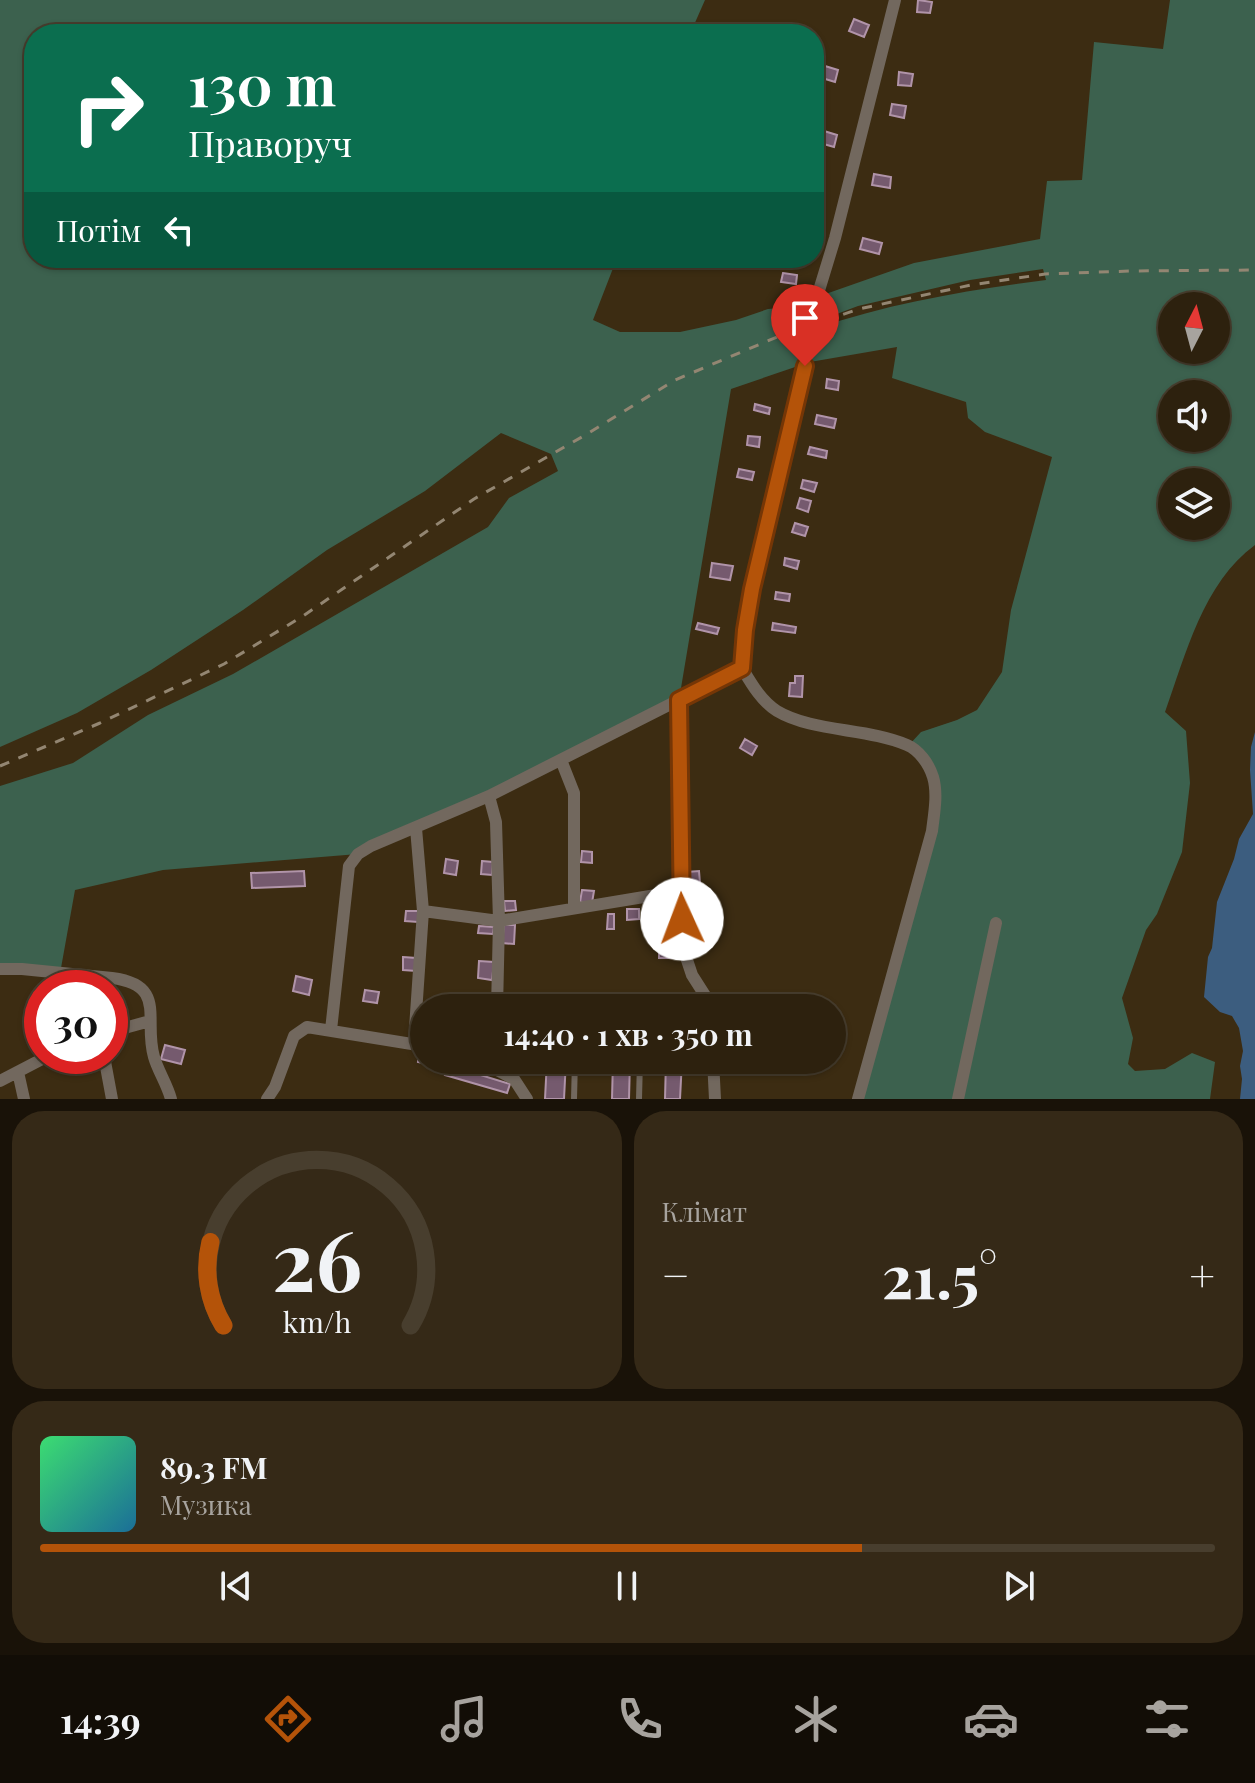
<!DOCTYPE html>
<html lang="uk">
<head>
<meta charset="utf-8">
<style>
	:root { --surface:#2d210e; --page:#352917; --text:#f1f3f6; --muted:#a7a39e; --line:#483e2e; --accent:#b45309 }
	body { margin:0; font-family:"Playfair Display",serif; background:var(--page); color:var(--text); height:100vh; display:flex; flex-direction:column; font-size:30px; white-space:nowrap }
	* { box-sizing:border-box; margin:0 }
	p { font-size:26px; color:var(--muted) }
	.icon { flex:none; width:44px; height:44px; fill:none; stroke:currentColor; stroke-width:2; stroke-linecap:round; stroke-linejoin:round }
	.map { position:relative; height:1099px; overflow:hidden }
	.drawer { display:flex; flex-direction:column; gap:12px; padding:12px; background:#191208; flex:1 }
	.drawer>* { flex:none }
	.hud { position:absolute; left:24px; top:24px; width:800px; height:244px; border-radius:32px; box-shadow:0 2px 6px #0004,0 0 0 2px var(--line); background:#0b6e4f; color:#fff; overflow:hidden }
	.needle { width:52px; rotate:6deg }
	.controls { position:absolute; left:1158px; top:292px; display:grid; gap:16px }
	.controls a { display:grid; place-items:center; width:72px; height:72px; border-radius:50%; background:var(--surface); box-shadow:0 2px 6px #0004,0 0 0 2px var(--line); font-size:40px }
	.speed { position:absolute; left:24px; top:970px; display:flex; gap:16px; font-size:40px; font-weight:700; text-align:center }
	.speed>* { display:grid; place-content:center; width:104px; height:104px; border-radius:50%; background:var(--surface); box-shadow:0 2px 6px #0004,0 0 0 2px var(--line); line-height:1 }
	.speed .limit { border:12px solid #d22; background:#fff; color:#111 }
	.pin { position:absolute; display:grid; place-items:center; width:68px; height:68px; color:#fff; margin:-82px -34px; border-radius:50% 50% 50% 0; rotate:-45deg; box-shadow:0 0 8px #0007 }
	.pin .icon { rotate:45deg }
	.me { position:absolute; width:88px; margin:-44px; rotate:358deg; stroke-linejoin:round; filter:drop-shadow(0 0 6px #0008) }
	.turn { display:flex; align-items:center; gap:28px; height:168px; padding:0 32px; font-size:36px }
	.turn .icon { width:104px; height:104px; stroke-width:2.5 }
	.turn b { display:block; font-size:56px; line-height:68px }
	.then { display:flex; align-items:center; height:76px; padding:0 32px; background:#0003; gap:16px; font-size:30px }
	.big { font-size:60px; font-weight:700; line-height:1.1 }
	.drawer .tile { flex:1; display:flex; flex-direction:column; justify-content:center; gap:12px; min-width:0; padding:0 28px; border-radius:32px; background:var(--page) }
	.drawer .dial { align-items:center; gap:0 }
	.dial svg { height:208px; overflow:visible; fill:none; stroke:var(--line); stroke-width:7; stroke-linecap:round; text-anchor:middle }
	.dial text { fill:var(--text); stroke:none }
	.song { display:flex; align-items:center; gap:24px }
	.cover { width:96px; height:96px; border-radius:12px; background:linear-gradient(135deg,hsl(140 70% 55%),hsl(200 70% 35%)) }
	.played { height:8px; border-radius:4px; background:linear-gradient(90deg,var(--accent) 70%,var(--line) 70%) }
	.keys { display:flex; justify-content:space-around; direction:ltr }
	.heat { display:flex; justify-content:space-between; align-items:center; font-size:44px; direction:ltr }
	.drawer .tiles { flex:1; display:grid; gap:12px; grid-template-columns:1fr 1fr }
	.tile:last-child { grid-column:span 2 }
	.trip { position:absolute; left:410px; top:994px; width:436px; height:80px; border-radius:40px; background:var(--surface); box-shadow:0 2px 6px #0004,0 0 0 2px var(--line); font-weight:700; line-height:80px; text-align:center }
	.menu { display:flex; height:128px; justify-content:space-around; align-items:center; background:#120d06; color:var(--muted) }
	.menu .icon { width:56px; height:56px }
	.menu .on { color:var(--accent) }
	.menu b { font-size:36px; color:var(--text) }
	.map>svg:first-child { display:block }
	.green { fill:#3c614e; fill-rule:evenodd }
	.water { fill:#3c5d7f }
	.building { fill:#755a6e; stroke:#b194a9; stroke-width:2 }
	.lines { fill:none; stroke-linecap:round; stroke-linejoin:round }
	.service { stroke:#72685e; stroke-width:6 }
	.minor { stroke:#72685e; stroke-width:12 }
	.rail { stroke:#938672; stroke-width:3; stroke-dasharray:10 10; stroke-linecap:butt }
	.route-casing { stroke:#753606; stroke-width:20 }
	.route { stroke:#b45309; stroke-width:14 }
</style>
</head>
<body>
<div class="map">
<svg width="1255" height="1099" viewBox="0 0 1255 1099">
	<rect width="100%" height="100%" fill="#3c2c12"/>
	<!-- green -->
	<path class="green" d="M 0,0 L 705,0 L 690,34 L 34,34 L 34,258 L 617,258 L 593,320 L 620,332 L 680,332 L 736,320 L 768,309 L 780,308 L 811,311 L 801,365 L 731,389 L 679,700 L 358,854 L 163,870 L 75,890 L 61,968 L 0,965 L 0,786 L 73,763 L 148,715 L 233,674 L 488,527 L 509,498 L 558,471 L 551,454 L 501,433 L 425,491 L 327,550 L 243,610 L 151,670 L 77,713 L 0,747 Z
		M 1170,0 L 1255,0 L 1255,545 C 1203,583 1186,654 1165,712 L 1186,731 L 1190,783 L 1182,852 L 1157,914 L 1146,930 L 1122,998 L 1133,1038 L 1128,1064 L 1135,1071 L 1165,1069 L 1192,1053 L 1215,1062 L 1210,1099 L 858,1099 L 932,831 L 934,777 L 909,745 L 921,732 L 957,720 L 977,710 L 1002,672 L 1011,610 L 1052,457 L 985,432 L 968,418 L 966,402 L 892,378 L 897,347 L 810,362 L 817,328 C 891,303 968,290 1046,280 L 1043,269 L 970,280 L 858,306 L 813,323 L 817,297 L 914,263 L 1040,239 L 1047,181 L 1082,180 L 1094,42 L 1163,49 ZM 1172,306 L 1216,306 L 1216,350 L 1172,350 ZM 1172,394 L 1216,394 L 1216,438 L 1172,438 ZM 1172,482 L 1216,482 L 1216,526 L 1172,526 Z"/>
	<!-- water -->
	<path class="water" d="M 1255,732 L 1255,1099 L 1240,1099 L 1242,1079 L 1240,1066 L 1243,1051 L 1239,1028 L 1232,1016 L 1220,1012 L 1204,997 L 1208,957 L 1212,948 L 1217,902 L 1234,859 L 1239,839 L 1253,814 L 1250,770 L 1251,747 Z"/>
	<!-- building -->
	<path class="building" d="M 918,0 L 932,2 L 930,13 L 917,12 Z
		M 854,19 L 869,25 L 864,37 L 849,31 Z
		M 825,66 L 838,70 L 835,82 L 822,78 Z
		M 899,72 L 913,74 L 911,86 L 898,85 Z
		M 892,104 L 906,106 L 904,118 L 890,115 Z
		M 824,131 L 837,135 L 834,147 L 820,143 Z
		M 874,174 L 891,177 L 890,188 L 872,185 Z
		M 814,196 L 824,199 L 821,210 L 814,209 Z
		M 863,238 L 882,243 L 879,254 L 860,249 Z
		M 783,273 L 797,275 L 796,284 L 781,282 Z
		M 827,379 L 839,381 L 838,390 L 826,388 Z
		M 755,404 L 770,408 L 769,414 L 754,410 Z
		M 817,415 L 836,419 L 834,428 L 815,424 Z
		M 748,436 L 760,437 L 759,447 L 747,445 Z
		M 810,447 L 827,451 L 826,458 L 808,454 Z
		M 739,469 L 754,472 L 752,480 L 737,477 Z
		M 803,480 L 817,483 L 814,492 L 801,488 Z
		M 800,498 L 811,501 L 808,512 L 797,508 Z
		M 795,523 L 808,527 L 805,536 L 792,532 Z
		M 785,558 L 799,561 L 797,569 L 784,565 Z
		M 712,563 L 733,566 L 730,580 L 710,577 Z
		M 776,592 L 790,594 L 789,601 L 775,599 Z
		M 698,623 L 719,628 L 717,634 L 696,629 Z
		M 773,623 L 796,627 L 795,633 L 772,630 Z
		M 795,676 L 803,676 L 802,697 L 789,696 L 790,683 L 795,683 Z
		M 745,739 L 757,746 L 752,755 L 740,748 Z
		M 582,851 L 592,852 L 592,863 L 581,862 Z
		M 446,859 L 458,861 L 456,875 L 444,873 Z
		M 482,861 L 493,862 L 492,875 L 481,874 Z
		M 304,871 L 305,886 L 252,888 L 251,873 Z
		M 699,871 L 700,883 L 687,884 L 687,872 Z
		M 582,890 L 594,891 L 592,903 L 580,902 Z
		M 504,901 L 515,901 L 516,910 L 505,911 Z
		M 627,909 L 639,909 L 639,919 L 627,920 Z
		M 406,911 L 418,911 L 418,922 L 405,921 Z
		M 608,914 L 614,914 L 614,929 L 607,929 Z
		M 504,925 L 515,925 L 514,944 L 502,943 Z
		M 479,926 L 494,927 L 493,934 L 478,933 Z
		M 713,929 L 713,941 L 699,941 L 699,930 Z
		M 659,943 L 672,943 L 672,958 L 659,958 Z
		M 403,957 L 416,958 L 416,971 L 403,970 Z
		M 479,961 L 494,962 L 492,980 L 478,978 Z
		M 296,976 L 312,980 L 309,995 L 293,991 Z
		M 365,990 L 379,992 L 377,1003 L 363,1001 Z
		M 617,994 L 685,994 L 685,1007 L 617,1006 Z
		M 165,1045 L 185,1050 L 181,1064 L 161,1059 Z
		M 419,1055 L 424,1056 L 424,1060 L 437,1060 L 436,1066 L 418,1062 Z
		M 547,1060 L 566,1060 L 564,1099 L 545,1099 Z
		M 613,1060 L 630,1060 L 629,1099 L 612,1099 Z
		M 666,1060 L 682,1060 L 680,1099 L 665,1099 Z
		M 448,1065 L 510,1084 L 507,1093 L 445,1075 Z"/>
	<g class="lines">
		<!-- service -->
		<path class="service" d="M 574,1099 L 575,1060
			M 639,1099 L 640,1060"/>
		<!-- minor -->
		<path class="minor" d="M 742,668 L 745,630 L 752,589 L 805,366 L 817,297 L 835,238 L 895,0
			M 742,668 C 751,683 761,701 777,711 C 812,732 868,728 907,745 C 919,750 929,764 933,777 C 938,794 934,814 932,831 L 858,1099
			M 679,700 L 680,891 L 683,948 L 692,975 L 706,997 L 709,1008
			M 561,760 L 574,793 L 574,908
			M 489,796 L 496,822 L 499,921 L 497,1008
			M 423,911 L 499,921 L 680,891
			M 0,969 L 22,969 L 112,978 C 168,985 143,1020 154,1057 C 158,1071 167,1084 171,1099
			M 331,1030 L 349,866 L 358,854 L 371,846 L 489,796 L 742,668
			M 110,1032 L 150,1021
			M 414,1043 L 423,911 L 416,828
			M 104,1056 L 112,1099
			M 472,1060 L 484,1063 L 514,1079 L 527,1099
			M 713,1060 L 715,1099
			M 18,1072 L 24,1099
			M 0,1081 L 48,1056
			M 267,1099 L 275,1087 L 294,1036 L 307,1027 L 424,1046
			M 958,1099 L 996,923"/>
		<!-- rail -->
		<path class="rail" d="M 0,766 L 100,723 L 224,664 L 303,616 L 474,499 L 587,434 L 675,380 L 777,337 L 859,309 L 971,285 L 1045,274 L 1130,271 L 1255,270"/>
	</g>
	<g class="lines">
		<!-- route casing -->
		<g class="route-casing">
			<path id="route" d="M 682,919 L 679,700 L 742,668 L 745,630 L 752,589 L 805,366"/>
		</g>
		<!-- route -->
		<use href="#route" class="route"/>
	</g>
</svg>
<div class="controls">
<a><svg class="needle" viewBox="-14 -14 28 28"><path d="M0-13l5 13h-10z" fill="#e53935"/><path d="M0 13l5-13h-10z" fill="#a7a39e"/></svg></a>
<a><svg class="icon" aria-label="sound" viewBox="0 0 24 24"><path d="M4 9h4l5-4v14l-5-4H4zM17 9q2 3 0 6"/></svg></a>
<a><svg class="icon" aria-label="layers" viewBox="0 0 24 24"><path d="M12 4l9 5-9 5-9-5zM3 14l9 5 9-5"/></svg></a>
</div>
<div class="speed"><div class="limit">30</div></div>
<div class="pin" style="left:805px;top:366px;background:#d93025"><svg class="icon" aria-label="arrive" viewBox="0 0 24 24"><path d="M6 21V4h12l-3 4 3 4H6"/></svg></div>
<svg class="me" style="left:682px;top:919px" viewBox="-20 -20 40 40"><circle r="19" fill="#fff"/><path d="M0-13L10 11 0 6-10 11z" fill="#b45309"/></svg>
<div class="trip">14:40 · 1 хв · 350 m</div>
<div class="hud">
<div class="turn"><svg class="icon" aria-label="right" viewBox="0 0 24 24"><path d="M7 20v-9h11M14 6l5 5-5 5"/></svg><div><b>130 m</b>Праворуч</div></div>
<div class="then">Потім<svg class="icon" aria-label="left" viewBox="0 0 24 24"><path d="M17 20v-9H6M10 6l-5 5 5 5"/></svg></div>
</div>
</div>
<section class="drawer">
<div class="tiles">
<div class="tile dial"><svg viewBox="0 0 100 80">
<path d="M14 69A42 42 0 1 1 86 69"/>
<path d="M14 69A42 42 0 0 1 9 37" stroke="#b45309"/>
<text x="50" y="56" font-size="32" font-weight="700">26</text>
<text x="50" y="72" font-size="11">km/h</text>
</svg></div>
<div class="tile"><p>Клімат</p>
<div class="heat"><a>−</a><b class="big">21.5°</b><a>+</a></div>
</div>
<div class="tile">
<div class="song"><i class="cover"></i><div><b>89.3 FM</b><p>Музика</p></div></div>
<div class="played"></div>
<div class="keys"><svg class="icon" aria-label="previous" viewBox="0 0 24 24"><path d="M18 5L8 12l10 7zM5 5v14"/></svg><svg class="icon" aria-label="pause" viewBox="0 0 24 24"><path d="M8 5v14M16 5v14"/></svg><svg class="icon" aria-label="next" viewBox="0 0 24 24"><path d="M6 5l10 7-10 7zM19 5v14"/></svg></div>
</div>
</div>
</section>
<nav class="menu">
<b>14:39</b>
<svg class="icon on" aria-label="directions" viewBox="0 0 24 24"><path d="M12 3l9 9-9 9-9-9zM9 14v-3h6M13 9l2 2-2 2"/></svg>
<svg class="icon" aria-label="music" viewBox="0 0 24 24"><path d="M9 18V5l10-2v13"/><circle cx="6" cy="18" r="3"/><circle cx="16" cy="16" r="3"/></svg>
<svg class="icon" aria-label="phone" viewBox="0 0 24 24"><path d="M5 4h4l2 5-3 2q2 4 5 5l2-3 5 2v4C11 20 4 13 5 4z"/></svg>
<svg class="icon" aria-label="climate" viewBox="0 0 24 24"><path d="M12 3v18M4 7l16 10M4 17L20 7"/></svg>
<svg class="icon" aria-label="car" viewBox="0 0 24 24"><path d="M5 17H2v-5l4-1 3-4h7l3 4 3 1v5h-3M9 17h6M6 11h13"/><circle cx="7" cy="17" r="2"/><circle cx="17" cy="17" r="2"/></svg>
<svg class="icon" aria-label="filters" viewBox="0 0 24 24"><path d="M4 7h16M4 17h16"/><circle cx="9" cy="7" r="2"/><circle cx="15" cy="17" r="2"/></svg>
</nav>
</body>
</html>
